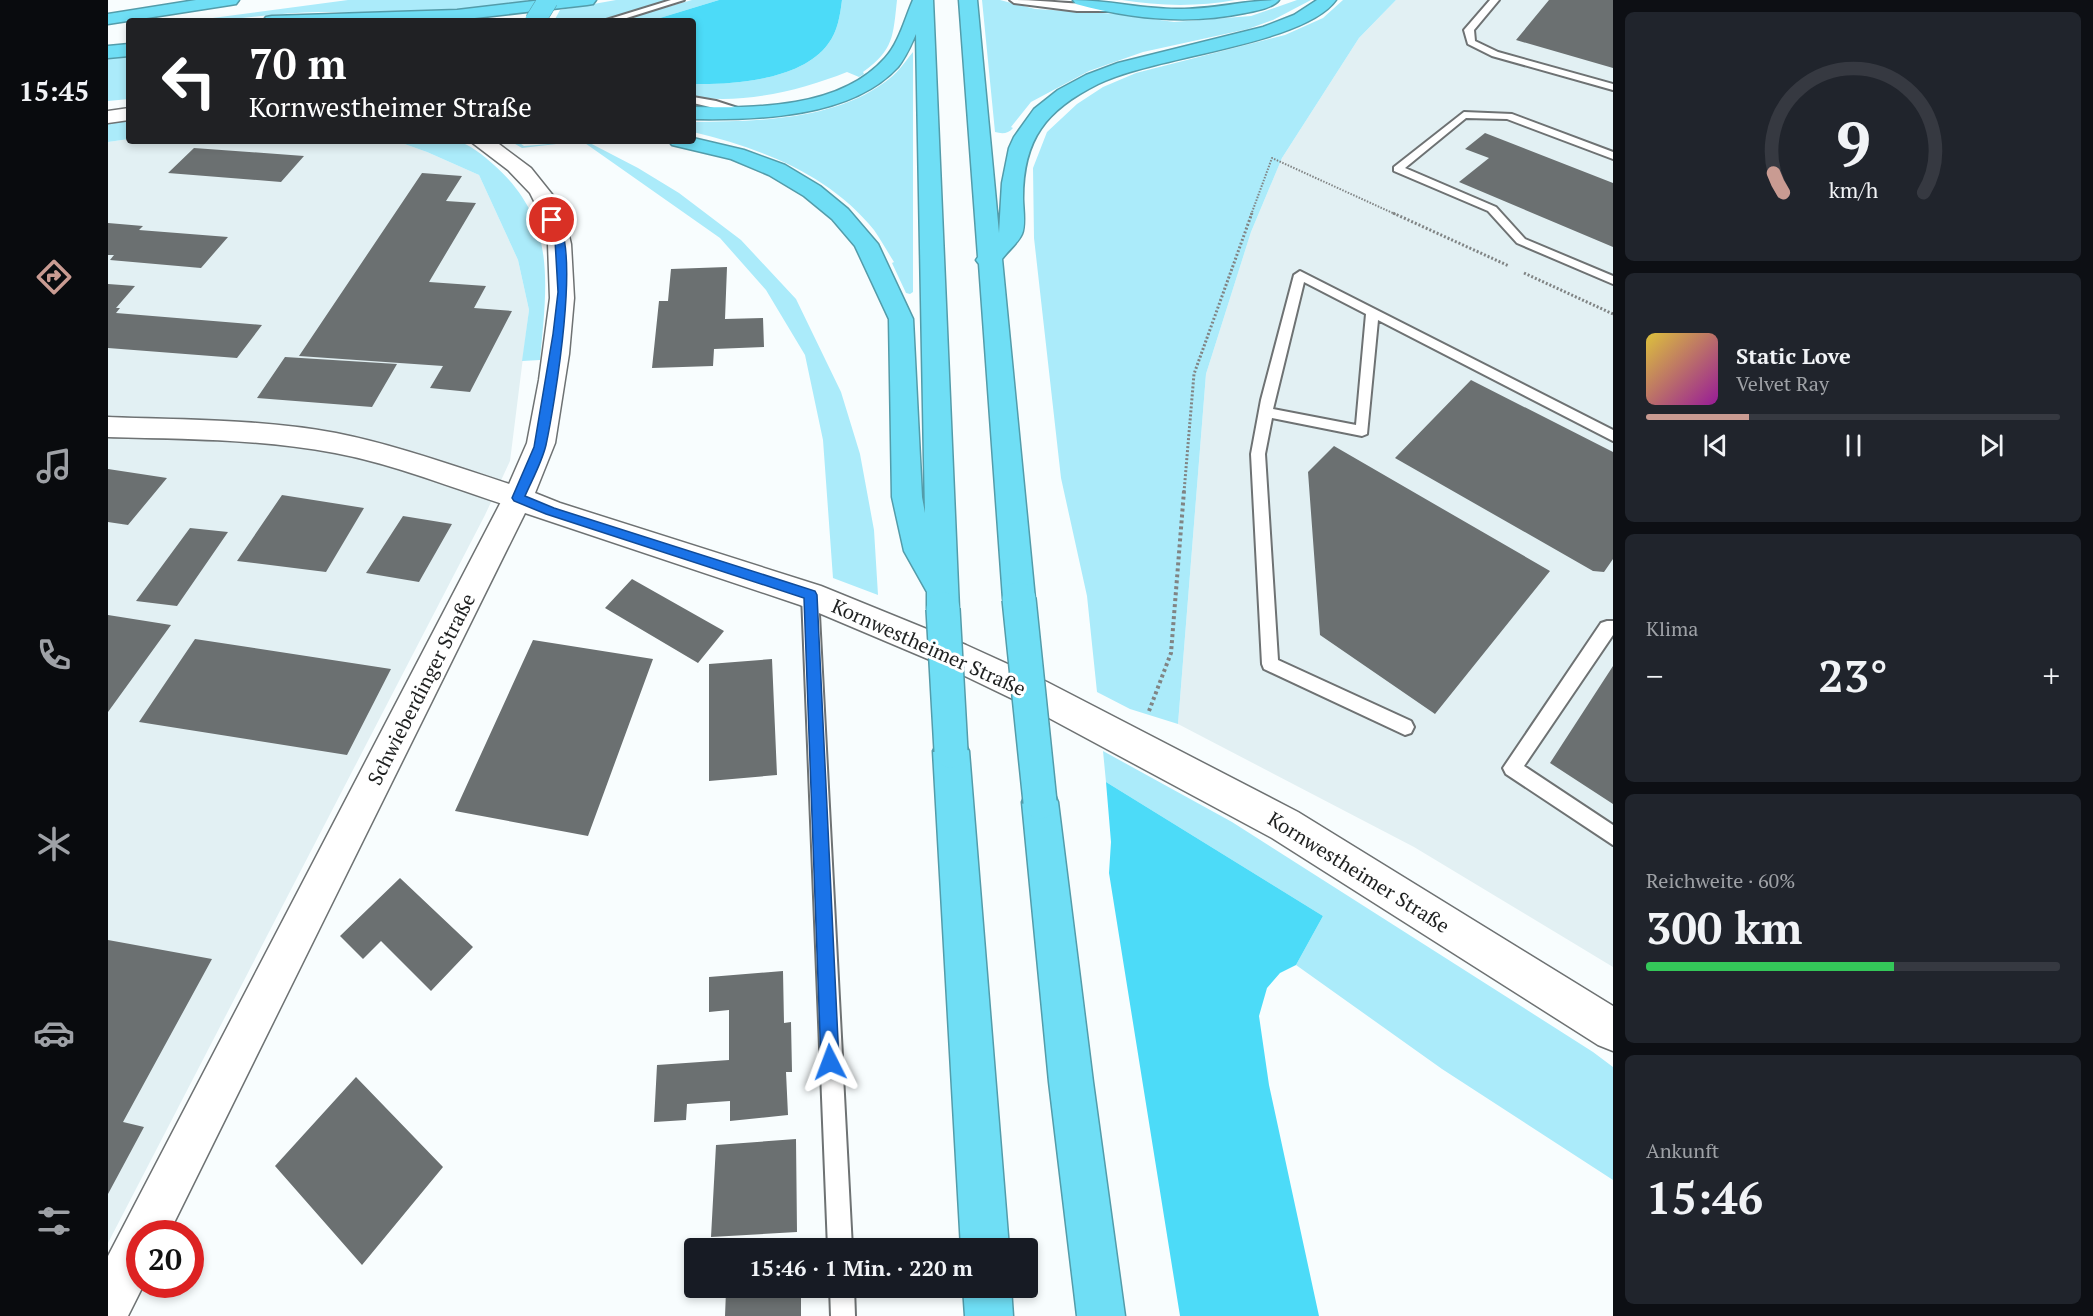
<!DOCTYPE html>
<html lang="de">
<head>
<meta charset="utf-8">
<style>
	:root { --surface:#171b24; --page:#20242c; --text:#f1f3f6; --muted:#9ea1a6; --line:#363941; --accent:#c99b92 }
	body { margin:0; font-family:"PT Serif",serif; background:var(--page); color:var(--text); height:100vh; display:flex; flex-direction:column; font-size:22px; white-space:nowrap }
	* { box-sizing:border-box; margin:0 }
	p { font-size:20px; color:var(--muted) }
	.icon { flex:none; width:33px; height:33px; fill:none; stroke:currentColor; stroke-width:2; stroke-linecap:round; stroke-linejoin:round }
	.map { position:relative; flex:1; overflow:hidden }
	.details { display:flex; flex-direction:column; gap:12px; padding:12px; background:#0d0f14; width:480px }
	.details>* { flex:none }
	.banner { position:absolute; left:18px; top:18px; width:570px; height:126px; border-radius:6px; box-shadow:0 3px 9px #0003; background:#202124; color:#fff; overflow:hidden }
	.speed { position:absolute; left:18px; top:1220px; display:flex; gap:12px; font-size:30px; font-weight:700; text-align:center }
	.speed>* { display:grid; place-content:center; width:78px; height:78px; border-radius:50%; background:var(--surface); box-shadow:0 3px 9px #0003; line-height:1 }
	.speed .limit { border:9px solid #d22; background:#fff; color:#111 }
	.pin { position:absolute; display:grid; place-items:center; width:51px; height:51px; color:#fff; margin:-26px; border:3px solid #fff; border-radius:50%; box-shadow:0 2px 6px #0007 }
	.me { position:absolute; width:66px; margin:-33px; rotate:357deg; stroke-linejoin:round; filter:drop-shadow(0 0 4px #0008) }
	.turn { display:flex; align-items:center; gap:21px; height:126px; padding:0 24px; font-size:27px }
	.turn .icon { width:78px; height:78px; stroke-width:2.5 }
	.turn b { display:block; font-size:42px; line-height:51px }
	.big { font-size:45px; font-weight:700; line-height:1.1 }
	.details .widget { flex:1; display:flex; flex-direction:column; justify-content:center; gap:9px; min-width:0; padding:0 21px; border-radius:9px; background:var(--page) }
	.details .dial { align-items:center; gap:0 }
	.dial svg { height:156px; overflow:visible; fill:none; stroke:var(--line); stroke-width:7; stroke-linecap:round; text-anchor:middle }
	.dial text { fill:var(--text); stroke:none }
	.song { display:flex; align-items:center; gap:18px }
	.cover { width:72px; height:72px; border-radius:9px; background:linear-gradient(135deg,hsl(50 70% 55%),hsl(300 70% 35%)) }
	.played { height:6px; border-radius:3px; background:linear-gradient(90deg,var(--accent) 25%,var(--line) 25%) }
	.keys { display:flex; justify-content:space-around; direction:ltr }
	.heat { display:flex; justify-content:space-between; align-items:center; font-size:33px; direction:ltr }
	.charge { height:9px; border-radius:4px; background:linear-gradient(90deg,#34c759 60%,var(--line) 0) }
	.trip { position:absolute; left:576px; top:1238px; width:354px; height:60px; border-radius:6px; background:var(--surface); box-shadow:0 3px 9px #0003; font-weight:700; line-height:60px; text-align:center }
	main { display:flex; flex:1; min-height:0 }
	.dock { display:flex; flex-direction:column; width:108px; justify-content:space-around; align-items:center; background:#090b0e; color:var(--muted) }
	.dock .icon { width:42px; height:42px }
	.dock .selected { color:var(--accent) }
	.dock b { font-size:27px; color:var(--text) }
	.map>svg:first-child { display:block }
	.built { fill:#e2f0f3 }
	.green { fill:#abebfa }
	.forest { fill:#4cdbf8 }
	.building { fill:#6b7071 }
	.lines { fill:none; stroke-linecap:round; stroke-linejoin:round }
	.lane-casing { stroke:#6e7273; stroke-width:4 }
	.street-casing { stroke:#6e7273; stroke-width:3 }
	.secondary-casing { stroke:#6e7273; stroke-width:3 }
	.highway-casing { stroke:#539caa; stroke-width:3 }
	.path-far2 { stroke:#808484; stroke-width:2; stroke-dasharray:1.5 1.5; stroke-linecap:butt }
	.path-far1 { stroke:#808484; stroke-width:3; stroke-dasharray:2 2; stroke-linecap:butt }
	.path { stroke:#808484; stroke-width:4; stroke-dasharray:3 3; stroke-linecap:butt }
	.lane { fill:#fff; fill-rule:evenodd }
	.street { fill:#fff; fill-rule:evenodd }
	.secondary { fill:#fff; fill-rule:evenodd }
	.highway { fill:#6fdef5; fill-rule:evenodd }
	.highway-bridge-far1-casing { stroke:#539caa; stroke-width:21; stroke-linecap:butt }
	.highway-bridge-casing { stroke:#539caa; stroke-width:36; stroke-linecap:butt }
	.highway-bridge-far1 { stroke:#6fdef5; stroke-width:20 }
	.highway-bridge { stroke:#6fdef5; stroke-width:33 }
	.route { fill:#1a73e8; stroke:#114b97; stroke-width:1.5 }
	.labels { text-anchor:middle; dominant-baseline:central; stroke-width:6; stroke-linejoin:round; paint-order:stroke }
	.street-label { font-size:20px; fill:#1e2020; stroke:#fff }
</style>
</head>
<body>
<main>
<nav class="dock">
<b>15:45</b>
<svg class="icon selected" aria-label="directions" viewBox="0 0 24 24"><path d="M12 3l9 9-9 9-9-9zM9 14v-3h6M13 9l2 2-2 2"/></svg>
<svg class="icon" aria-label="music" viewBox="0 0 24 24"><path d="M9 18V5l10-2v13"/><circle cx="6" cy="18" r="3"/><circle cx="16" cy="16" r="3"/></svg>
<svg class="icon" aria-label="phone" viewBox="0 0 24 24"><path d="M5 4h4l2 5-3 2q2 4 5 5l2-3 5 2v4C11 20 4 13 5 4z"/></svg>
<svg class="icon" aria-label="climate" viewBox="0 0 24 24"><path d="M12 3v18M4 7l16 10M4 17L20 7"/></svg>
<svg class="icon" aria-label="car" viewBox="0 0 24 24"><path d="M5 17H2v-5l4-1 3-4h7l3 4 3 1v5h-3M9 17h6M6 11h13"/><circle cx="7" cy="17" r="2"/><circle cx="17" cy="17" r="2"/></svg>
<svg class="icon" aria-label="filters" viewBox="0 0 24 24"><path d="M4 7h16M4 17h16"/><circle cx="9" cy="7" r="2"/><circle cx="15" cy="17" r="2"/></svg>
</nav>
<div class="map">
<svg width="1505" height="1316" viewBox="0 0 1505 1316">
	<rect width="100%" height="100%" fill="#f8fdfe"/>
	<!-- built -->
	<path class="built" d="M 1288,0 L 1505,0 L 1505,967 L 1306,847 L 1070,724 L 1098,374 L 1143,232 L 1174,158 L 1251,38 Z
		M 21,139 L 21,141 L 288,141 L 319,152 L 371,175 L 410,260 L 421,310 L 402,461 L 377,515 L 0,1243 L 0,142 Z"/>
	<!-- green -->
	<path class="green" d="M 240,0 L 419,0 L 416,4 C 351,11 282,13 220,12 C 174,11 128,21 82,21 Z
		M 508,0 L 563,0 L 489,21 L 446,21 L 452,10 Z
		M 584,0 L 611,0 L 542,21 L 510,21 Z
		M 734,0 L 789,0 C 785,36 786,50 755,72 L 756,74 L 751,77 L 739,72 C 691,91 637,104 585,97 L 585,84 C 625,85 694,80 720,44 C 730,31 732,15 734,0 Z
		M 874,0 L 892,0 L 927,9 L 1010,14 L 1066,22 L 1143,16 L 1189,0 L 1203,0 L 1165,20 L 1140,29 L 1035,52 L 981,71 L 923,102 L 903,127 L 905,128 C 900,134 894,134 887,132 Z
		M 1014,0 L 1127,0 C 1090,7 1050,6 1014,0 Z
		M 1235,0 L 1288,0 L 1251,38 L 1174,158 L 1143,232 L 1098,374 L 1070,724 L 1022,709 L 989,692 L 979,596 L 953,478 L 926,238 L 925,168 L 939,132 L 969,104 L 995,87 L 1028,73 L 1177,35 L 1215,18 Z
		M 805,52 L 805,292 L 802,294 L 798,293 L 784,263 L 786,262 C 779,251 773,240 766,230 C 721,174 652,148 585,132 L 585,122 C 648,121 724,121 777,82 C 789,74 796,63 805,52 Z
		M 21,55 L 21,99 L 0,101 L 0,57 Z
		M 21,119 L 21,139 L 0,142 L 0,122 Z
		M 288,141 C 307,141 329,138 347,141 C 361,143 376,156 386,165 C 449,221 439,283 432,360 L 414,361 L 421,310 L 410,260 L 371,175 L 319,152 Z
		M 402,141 L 409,141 L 416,146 L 478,141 L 530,168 L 571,193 L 633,240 L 688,299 L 733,392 L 752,454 L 766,530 L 770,595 L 725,578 L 715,440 L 697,355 L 658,290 L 612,238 L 474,141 L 414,148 Z
		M 995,751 L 1124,822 L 1485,1052 L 1505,1067 L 1505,1180 L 1334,1069 L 1188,965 L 1215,916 L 998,782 Z"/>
	<!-- forest -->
	<path class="forest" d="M 611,0 L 734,0 C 732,15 730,31 720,44 C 694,80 625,85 585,84 L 585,21 L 542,21 Z
		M 998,782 L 1215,916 L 1188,965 L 1172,973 L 1159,988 L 1151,1016 L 1161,1085 L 1211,1316 L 1072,1316 L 1001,873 L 1003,842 Z"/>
	<!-- building -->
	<path class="building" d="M 1441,0 L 1505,0 L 1505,68 L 1408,40 Z
		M 1377,133 L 1505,183 L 1505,247 L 1351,182 L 1381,158 L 1357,149 Z
		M 86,148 L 196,156 L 173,182 L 60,173 Z
		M 314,173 L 354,176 L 338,201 L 368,203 L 321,282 L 378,286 L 366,308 L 404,311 L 362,392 L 322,388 L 335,366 L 191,356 Z
		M 0,223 L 35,226 L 31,230 L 120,237 L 93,268 L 2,260 L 6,255 L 0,255 Z
		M 619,267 L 617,319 L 655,318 L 656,347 L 606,349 L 605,366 L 544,368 L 551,301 L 560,301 L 563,269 Z
		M 0,284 L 27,286 L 8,308 L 12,308 L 8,313 L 154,325 L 129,358 L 0,348 Z
		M 177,357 L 289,364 L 264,407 L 149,398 Z
		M 1363,380 L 1505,452 L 1505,559 L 1496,572 L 1485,571 L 1287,458 Z
		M 1226,446 L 1442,571 L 1327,714 L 1212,635 L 1200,472 Z
		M 0,469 L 59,478 L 20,525 L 0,522 Z
		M 174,495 L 256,508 L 218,572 L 129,561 Z
		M 295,516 L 344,524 L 311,582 L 258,573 Z
		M 82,528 L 120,532 L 69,606 L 28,601 Z
		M 524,579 L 616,631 L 590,663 L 497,608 Z
		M 0,615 L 63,625 L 0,712 Z
		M 87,639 L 283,669 L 239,755 L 31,722 Z
		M 425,640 L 545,659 L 480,836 L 347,811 Z
		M 664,659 L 669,775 L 601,781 L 601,664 Z
		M 1505,666 L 1505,804 L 1442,763 Z
		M 292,878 L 365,947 L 323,991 L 273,941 L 255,959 L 232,936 Z
		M 0,940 L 104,959 L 15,1122 L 36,1127 L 0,1194 Z
		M 675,971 L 676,1023 L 683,1022 L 684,1072 L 678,1072 L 680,1115 L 622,1121 L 622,1101 L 579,1104 L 578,1120 L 546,1122 L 549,1065 L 621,1060 L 621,1010 L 601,1012 L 601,977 Z
		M 248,1077 L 335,1167 L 254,1265 L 167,1166 Z
		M 688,1139 L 689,1232 L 603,1237 L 608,1145 Z
		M 662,1287 L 693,1287 L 693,1316 L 617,1316 L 618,1291 Z"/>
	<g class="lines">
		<!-- lane casing -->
		<g class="lane-casing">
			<path id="lane" d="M 563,0 L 576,0 L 509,21 L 495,21 Z
				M 902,0 C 936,0 970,5 1005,5 L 1009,8 L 1005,11 L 969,11 L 906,3 Z
				M 1382,0 L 1391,0 L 1366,30 L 1367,41 L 1390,52 L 1505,84 L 1505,90 L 1384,56 L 1360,44 L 1356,30 Z
				M 585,97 L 608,101 L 645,113 L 640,116 L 585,103 Z
				M 1356,112 L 1404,114 L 1505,152 L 1505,159 L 1399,119 L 1358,118 L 1297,168 L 1388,207 L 1417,239 L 1505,276 L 1505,284 L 1409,243 L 1380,211 L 1286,171 L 1286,167 Z
				M 1192,271 L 1505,430 L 1505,441 L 1270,320 L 1259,434 L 1254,436 L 1164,418 L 1157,454 L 1170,660 L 1303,721 L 1306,727 L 1303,733 L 1297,735 L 1156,669 L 1154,664 L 1143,454 L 1153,400 L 1186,275 ZM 1196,282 L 1258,314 L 1248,425 L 1165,409 Z
				M 702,589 L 708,590 L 710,595 L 744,1248 L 720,1248 L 694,595 L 696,590 Z
				M 1499,621 L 1505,621 L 1505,635 L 1416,766 L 1505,825 L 1505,845 L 1398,774 L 1395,768 L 1493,623 Z
				M 722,1287 L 746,1287 L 747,1316 L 723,1316 Z"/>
		</g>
		<!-- street casing -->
		<g class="street-casing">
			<path id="street" d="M 0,417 C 76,420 153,419 228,433 C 293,446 357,470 420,490 L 425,498 L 420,506 L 410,509 C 349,490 290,465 227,453 C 152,439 76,439 0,437 Z"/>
		</g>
		<!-- secondary casing -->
		<g class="secondary-casing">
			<path id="secondary" d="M 21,108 L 21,120 L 0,123 L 0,111 Z
				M 362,141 L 387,141 L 423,168 L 447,198 L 457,219 L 463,244 L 466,298 L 461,354 L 447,443 L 427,493 L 452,503 L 713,586 L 858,645 L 939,682 L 1190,812 L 1505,1006 L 1505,1051 L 1490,1045 L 1164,838 L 915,704 L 834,665 L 692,605 L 417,513 L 61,1233 L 32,1233 L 32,1284 L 36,1284 L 20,1316 L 0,1316 L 0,1256 L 395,498 L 419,443 L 431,380 L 442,298 L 440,244 L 435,219 L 422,193 L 400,170 Z"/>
		</g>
		<!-- highway casing -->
		<g class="highway-casing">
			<path id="highway" d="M 88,0 L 131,0 L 128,4 L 122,5 L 0,24 L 0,14 Z
				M 434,0 L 488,0 L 485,4 L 479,5 L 349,20 L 155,21 L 158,17 L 164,16 L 349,10 Z
				M 805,0 L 825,0 L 851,609 L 846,618 L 835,622 L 824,618 L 819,609 L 819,592 L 796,551 L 784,497 L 781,319 L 747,246 L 724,219 L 696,196 L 661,175 L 623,159 L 564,145 L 561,141 L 585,141 L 585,138 L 636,150 L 677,165 L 712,186 L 740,209 L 770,244 L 805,319 L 814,497 L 817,513 L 808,34 C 803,45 798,57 790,67 C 743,118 650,120 585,119 L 585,107 C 647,108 732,109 777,58 C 791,43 797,18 805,0 Z
				M 851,0 L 869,0 L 891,233 L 894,183 L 901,148 L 906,137 L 926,109 L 950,90 L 978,75 L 1010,63 L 1155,27 L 1186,15 L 1209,0 L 1228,0 C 1196,45 1045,56 990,84 C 938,110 915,139 915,198 C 915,208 918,225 914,234 C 910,243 900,251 894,259 L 927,599 L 922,608 L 911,612 L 900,608 L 895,599 L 871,264 L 868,260 L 870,257 Z
				M 965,0 C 1000,0 1033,9 1068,9 C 1103,10 1136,0 1171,0 C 1165,8 1147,11 1137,13 C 1080,25 1024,19 968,4 Z
				M 21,44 L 21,56 L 0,58 L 0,46 Z
				M 843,735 L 855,740 L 861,751 L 901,1248 L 853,1248 L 825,751 L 831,740 Z
				M 932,785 L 945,790 L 950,802 L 985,1082 L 1017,1316 L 969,1316 L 941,1082 L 914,802 L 919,790 Z
				M 855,1287 L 903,1287 L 905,1316 L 857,1316 Z"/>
		</g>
		<!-- path-far2 -->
		<path class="path-far2" d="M 1143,215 L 1164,158 L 1289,215"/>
		<!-- path-far1 -->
		<path class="path-far1" d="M 1285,213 L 1401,266
			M 1416,273 L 1505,314
			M 1076,492 L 1086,374 L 1144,213"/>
		<!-- path -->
		<path class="path" d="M 1041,711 L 1063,653 L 1076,491"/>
		<!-- lane -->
		<use href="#lane" class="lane"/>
		<!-- street -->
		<use href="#street" class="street"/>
		<!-- secondary -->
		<use href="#secondary" class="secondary"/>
		<!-- highway -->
		<use href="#highway" class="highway"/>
		<!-- highway-bridge-far1 casing -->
		<g class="highway-bridge-far1-casing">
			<path id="highway-bridge-far1" d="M 427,21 L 440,0"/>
		</g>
		<!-- highway-bridge casing -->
		<g class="highway-bridge-casing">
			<path id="highway-bridge" d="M 911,599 L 932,802
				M 835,609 L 843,751"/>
		</g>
		<!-- highway-bridge-far1 -->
		<use href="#highway-bridge-far1" class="highway-bridge-far1"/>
		<!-- highway-bridge -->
		<use href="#highway-bridge" class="highway-bridge"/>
	</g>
	<!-- route -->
	<path class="route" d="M 444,217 C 477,232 445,412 438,445 C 434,462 424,480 417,496 L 446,508 L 707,591 L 709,595 L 731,1062 L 728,1068 L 722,1071 L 716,1068 L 713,1062 L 696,598 L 438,514 L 406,501 L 404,498 L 426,447 L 445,334 L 450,292 L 447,240 L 439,220 Z"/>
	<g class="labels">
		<!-- street labels -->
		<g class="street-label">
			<text transform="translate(821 647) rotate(24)">Kornwestheimer Straße</text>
			<text transform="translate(313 689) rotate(-63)">Schwieberdinger Straße</text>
			<text transform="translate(1251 872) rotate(32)">Kornwestheimer Straße</text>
		</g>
	</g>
</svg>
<div class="speed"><div class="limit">20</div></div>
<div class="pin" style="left:444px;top:220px;background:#d93025"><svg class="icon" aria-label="arrive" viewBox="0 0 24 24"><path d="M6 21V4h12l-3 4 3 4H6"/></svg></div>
<svg class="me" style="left:722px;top:1062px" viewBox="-20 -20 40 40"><path d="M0-17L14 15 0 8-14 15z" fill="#1a73e8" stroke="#fff" stroke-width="4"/></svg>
<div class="trip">15:46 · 1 Min. · 220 m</div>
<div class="banner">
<div class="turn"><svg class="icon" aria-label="left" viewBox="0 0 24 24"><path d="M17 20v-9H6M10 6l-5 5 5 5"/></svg><div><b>70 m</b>Kornwestheimer Straße</div></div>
</div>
</div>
<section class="details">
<div class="widget dial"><svg viewBox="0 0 100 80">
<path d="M14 69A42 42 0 1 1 86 69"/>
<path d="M14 69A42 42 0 0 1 9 59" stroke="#c99b92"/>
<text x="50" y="56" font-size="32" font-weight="700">9</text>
<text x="50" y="72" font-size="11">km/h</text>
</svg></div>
<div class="widget">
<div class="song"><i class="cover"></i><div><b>Static Love</b><p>Velvet Ray</p></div></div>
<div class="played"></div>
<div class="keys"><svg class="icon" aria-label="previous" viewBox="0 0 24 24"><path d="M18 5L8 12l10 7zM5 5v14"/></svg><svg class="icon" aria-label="pause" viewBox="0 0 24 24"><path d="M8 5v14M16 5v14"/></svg><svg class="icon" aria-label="next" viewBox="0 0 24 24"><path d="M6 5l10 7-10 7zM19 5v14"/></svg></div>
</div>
<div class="widget"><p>Klima</p>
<div class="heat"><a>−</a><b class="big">23°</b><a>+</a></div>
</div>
<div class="widget"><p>Reichweite · 60%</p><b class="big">300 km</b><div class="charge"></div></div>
<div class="widget"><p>Ankunft</p><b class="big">15:46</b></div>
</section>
</main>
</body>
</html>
